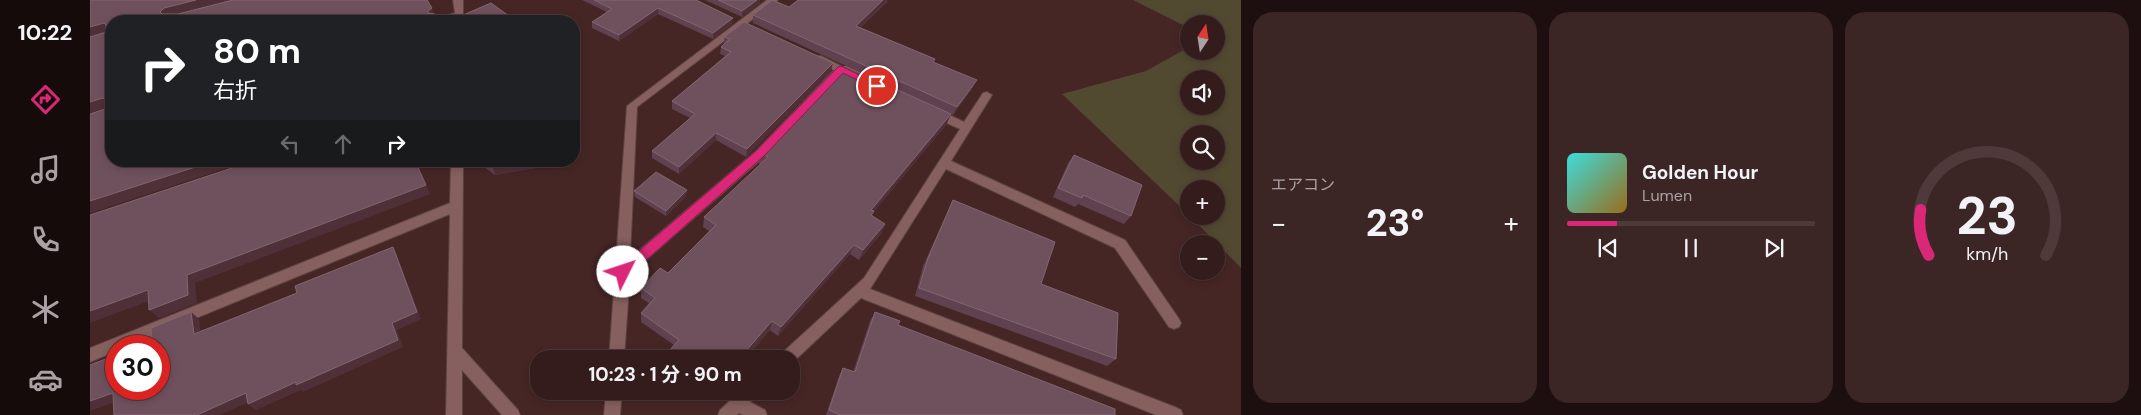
<!DOCTYPE html>
<html lang="ja">
<head>
<meta charset="utf-8">
<style>
	:root { --surface:#341c1c; --page:#3c2525; --text:#f1f3f6; --muted:#a9a1a3; --line:#4e3a3b; --accent:#db2777 }
	body { margin:0; font-family:"DM Sans","Noto Sans JP",sans-serif; background:var(--page); color:var(--text); height:100vh; display:flex; flex-direction:column; font-size:19px; white-space:nowrap }
	* { box-sizing:border-box; margin:0 }
	p { font-size:16px; color:var(--muted) }
	.icon { flex:none; width:28px; height:28px; fill:none; stroke:currentColor; stroke-width:2; stroke-linecap:round; stroke-linejoin:round }
	.map { position:relative; flex:1; overflow:hidden }
	.sheet { display:flex; flex-direction:column; gap:12px; padding:12px; background:#1d0f0f; width:900px }
	.sheet>* { flex:none }
	.guide { position:absolute; left:15px; top:15px; width:475px; height:152px; border-radius:20px; box-shadow:0 2px 8px #0003,0 0 0 1px var(--line); background:#202124; color:#fff; overflow:hidden }
	.needle { width:32px; rotate:12deg }
	.controls { position:absolute; left:1090px; top:15px; display:grid; gap:10px }
	.controls a { display:grid; place-items:center; width:45px; height:45px; border-radius:50%; background:var(--surface); box-shadow:0 2px 8px #0003,0 0 0 1px var(--line); font-size:25px }
	.speed { position:absolute; left:15px; top:335px; display:flex; gap:10px; font-size:25px; font-weight:700; text-align:center }
	.speed>* { display:grid; place-content:center; width:65px; height:65px; border-radius:50%; background:var(--surface); box-shadow:0 2px 8px #0003,0 0 0 1px var(--line); line-height:1 }
	.speed .limit { border:8px solid #d22; background:#fff; color:#111 }
	.pin { position:absolute; display:grid; place-items:center; width:42px; height:42px; color:#fff; margin:-21px; border:2px solid #fff; border-radius:50%; box-shadow:0 1px 5px #0007 }
	.me { position:absolute; width:55px; margin:-28px; rotate:49deg; stroke-linejoin:round; filter:drop-shadow(0 0 4px #0008) }
	.turn { display:flex; align-items:center; gap:18px; height:105px; padding:0 25px; font-size:22px }
	.turn .icon { width:65px; height:65px; stroke-width:2.5 }
	.turn b { display:block; font-size:35px; line-height:42px }
	.lanes { display:flex; align-items:center; height:48px; padding:0 25px; background:#0003; justify-content:center; gap:25px; direction:ltr }
	.lanes .off { opacity:.35 }
	.big { font-size:38px; font-weight:700; line-height:1.1 }
	.sheet .widget { flex:1; display:flex; flex-direction:column; justify-content:center; gap:8px; min-width:0; padding:0 18px; border-radius:20px; background:var(--page) }
	.sheet .dial { align-items:center; gap:0 }
	.dial svg { height:130px; overflow:visible; fill:none; stroke:var(--line); stroke-width:7; stroke-linecap:round; text-anchor:middle }
	.dial text { fill:var(--text); stroke:none }
	.song { display:flex; align-items:center; gap:15px }
	.cover { width:60px; height:60px; border-radius:8px; background:linear-gradient(135deg,hsl(180 70% 55%),hsl(40 70% 35%)) }
	.played { height:5px; border-radius:2px; background:linear-gradient(90deg,var(--accent) 20%,var(--line) 20%) }
	.keys { display:flex; justify-content:space-around; direction:ltr }
	.heat { display:flex; justify-content:space-between; align-items:center; font-size:28px; direction:ltr }
	.sheet .tiles { flex:1; display:grid; gap:12px; grid-template-columns:repeat(3,1fr) }
	.trip { position:absolute; left:440px; top:350px; width:270px; height:50px; border-radius:20px; background:var(--surface); box-shadow:0 2px 8px #0003,0 0 0 1px var(--line); font-weight:700; line-height:50px; text-align:center }
	main { display:flex; flex:1; min-height:0 }
	.menu { display:flex; flex-direction:column; width:90px; justify-content:space-around; align-items:center; background:#150b0b; color:var(--muted) }
	.menu .icon { width:35px; height:35px }
	.menu .active { color:var(--accent) }
	.menu b { font-size:22px; color:var(--text) }
	.map>svg:first-child { display:block }
	.green { fill:#524931; fill-rule:evenodd }
	.lines { fill:none; stroke-linecap:round; stroke-linejoin:round }
	.street-casing { stroke:#5c4242; stroke-width:2 }
	.street { fill:#85605e; fill-rule:evenodd }
	.wall { fill:#60414f }
	.shaded-wall { fill:#4f3038 }
	.building { fill:#6f515d; stroke:#826670 }
	.route { fill:#db2777; stroke:#8e194d }
</style>
</head>
<body>
<main>
<nav class="menu">
<b>10:22</b>
<svg class="icon active" aria-label="directions" viewBox="0 0 24 24"><path d="M12 3l9 9-9 9-9-9zM9 14v-3h6M13 9l2 2-2 2"/></svg>
<svg class="icon" aria-label="music" viewBox="0 0 24 24"><path d="M9 18V5l10-2v13"/><circle cx="6" cy="18" r="3"/><circle cx="16" cy="16" r="3"/></svg>
<svg class="icon" aria-label="phone" viewBox="0 0 24 24"><path d="M5 4h4l2 5-3 2q2 4 5 5l2-3 5 2v4C11 20 4 13 5 4z"/></svg>
<svg class="icon" aria-label="climate" viewBox="0 0 24 24"><path d="M12 3v18M4 7l16 10M4 17L20 7"/></svg>
<svg class="icon" aria-label="car" viewBox="0 0 24 24"><path d="M5 17H2v-5l4-1 3-4h7l3 4 3 1v5h-3M9 17h6M6 11h13"/><circle cx="7" cy="17" r="2"/><circle cx="17" cy="17" r="2"/></svg>
</nav>
<div class="map">
<svg width="1151" height="415" viewBox="0 0 1151 415">
	<rect width="100%" height="100%" fill="#452625"/>
	<!-- green -->
	<path class="green" d="M 1043,0 L 1151,0 L 1151,268 L 1100,216 L 1126,216 L 1126,189 L 1099,189 L 1099,215 L 972,94 L 1056,71 L 1099,47 L 1099,51 L 1126,51 L 1126,24 L 1099,24 L 1099,28 ZM 1099,79 L 1126,79 L 1126,106 L 1099,106 ZM 1099,134 L 1126,134 L 1126,161 L 1099,161 Z"/>
	<g class="lines">
		<!-- street casing -->
		<g class="street-casing">
			<path id="street" d="M 363,0 L 373,0 L 373,17 L 357,21 L 342,21 L 344,19 L 365,13 Z
				M 677,0 L 688,0 L 547,107 L 540,258 L 666,151 L 744,70 L 723,60 L 723,56 L 731,56 L 771,76 L 766,79 L 752,74 L 674,157 L 540,274 L 534,359 L 519,359 L 537,106 Z
				M 897,92 L 902,95 L 861,161 L 1035,240 L 1089,319 L 1091,323 L 1089,327 L 1084,329 L 1079,327 L 1025,248 L 856,169 L 780,289 L 1085,407 L 1091,410 L 1093,415 L 1066,415 L 771,298 L 701,364 L 701,359 L 689,359 L 691,354 L 774,278 L 870,129 L 839,115 L 838,112 L 839,109 L 847,109 L 874,122 L 893,93 Z
				M 361,161 L 373,161 L 372,348 L 428,410 L 430,415 L 412,415 L 372,370 L 372,415 L 356,415 L 360,214 L 38,346 L 26,346 L 26,351 L 0,362 L 0,348 L 360,203 Z
				M 516,391 L 532,391 L 530,415 L 514,415 Z
				M 650,391 L 669,391 L 660,402 L 675,410 L 677,415 L 653,415 L 649,413 L 647,415 L 628,415 L 630,410 Z"/>
		</g>
		<!-- street -->
		<use href="#street" class="street"/>
	</g>
	<!-- wall -->
	<path class="wall" d="M 492,0 L 606,0 L 642,24 L 623,39 L 568,14 L 529,41 L 502,28 L 502,22 L 517,12 Z
		M 615,0 L 670,0 L 670,3 L 652,17 Z
		M 798,1 L 770,28 L 845,59 L 844,62 L 883,87 L 863,115 L 663,23 L 663,15 L 699,7 Z
		M 634,37 L 741,71 L 656,157 L 626,140 L 589,174 L 562,158 L 562,151 L 600,118 L 582,109 L 582,101 L 635,56 L 630,54 L 631,47 L 634,44 Z
		M 861,114 L 856,125 L 784,211 L 782,216 L 795,224 L 791,234 L 769,260 L 760,254 L 688,336 L 680,330 L 655,359 L 576,359 L 576,354 L 584,345 L 551,322 L 551,313 L 559,303 L 551,298 L 551,288 L 578,273 L 619,231 L 613,227 L 614,217 L 671,164 L 669,164 L 671,153 Z
		M 984,155 L 1041,216 L 1034,224 L 988,204 L 985,207 L 963,197 L 978,163 Z
		M 391,161 L 444,161 L 445,168 L 405,175 L 393,166 Z
		M 597,190 L 596,196 L 576,216 L 545,197 L 544,191 Z
		M 863,200 L 951,284 L 1026,359 L 1017,366 L 825,296 L 833,266 Z
		M 785,312 L 808,325 L 1025,415 L 736,415 L 749,376 L 753,368 L 763,372 L 780,321 Z"/>
	<!-- shaded-wall -->
	<path class="shaded-wall" d="M 106,0 L 146,0 L 76,21 L 70,12 L 74,8 Z
		M 667,0 L 670,0 L 670,3 L 652,17 L 652,11 Z
		M 793,0 L 798,0 L 764,34 L 766,26 Z
		M 342,8 L 345,17 L 338,13 L 338,11 Z
		M 568,8 L 568,14 L 529,41 L 529,35 Z
		M 643,18 L 642,24 L 623,39 L 623,33 Z
		M 14,23 L 20,32 L 0,38 L 0,27 Z
		M 743,63 L 741,71 L 656,157 L 657,149 Z
		M 887,80 L 883,87 L 863,115 L 867,107 Z
		M 13,98 L 20,107 L 0,113 L 0,102 Z
		M 861,114 L 856,125 L 784,212 L 780,221 L 781,210 Z
		M 626,133 L 626,140 L 589,174 L 589,167 Z
		M 124,161 L 158,161 L 0,213 L 0,201 Z
		M 427,161 L 444,161 L 445,168 L 405,175 L 402,166 Z
		M 336,185 L 340,194 L 105,283 L 107,303 L 69,318 L 59,310 L 97,275 Z
		M 597,190 L 596,196 L 576,216 L 576,211 Z
		M 795,224 L 791,234 L 769,260 L 773,250 Z
		M 764,245 L 760,254 L 688,336 L 691,327 Z
		M 303,247 L 307,255 L 331,319 L 307,330 L 313,347 L 213,392 L 211,390 L 166,410 L 158,404 L 302,323 Z
		M 58,290 L 67,298 L 0,323 L 0,311 Z
		M 101,312 L 109,319 L 112,341 L 104,334 Z
		M 682,321 L 680,330 L 655,359 L 649,359 Z
		M 23,393 L 33,399 L 0,411 L 0,401 Z
		M 156,393 L 164,400 L 129,415 L 107,415 Z"/>
	<!-- building -->
	<path class="building" d="M 0,0 L 106,0 L 74,8 L 70,12 L 72,14 L 88,14 L 143,0 L 337,0 L 342,8 L 338,11 L 338,13 L 345,14 L 349,21 L 21,21 L 21,161 L 124,161 L 0,201 L 0,114 L 15,109 L 15,100 L 13,98 L 0,102 L 0,37 L 16,32 L 16,25 L 14,23 L 0,27 Z
		M 504,0 L 606,0 L 643,18 L 623,33 L 568,8 L 529,35 L 502,22 L 522,9 Z
		M 628,0 L 667,0 L 652,11 Z
		M 682,0 L 699,7 L 708,0 L 793,0 L 766,26 L 845,59 L 843,62 L 887,80 L 867,107 L 663,15 Z
		M 401,3 L 426,21 L 359,21 Z
		M 654,22 L 743,63 L 657,149 L 626,133 L 589,167 L 562,151 L 605,114 L 582,101 L 641,52 L 631,47 L 640,39 L 634,37 Z
		M 755,66 L 861,114 L 781,210 L 784,211 L 781,215 L 795,224 L 773,250 L 764,245 L 691,327 L 682,321 L 649,359 L 582,359 L 576,354 L 589,340 L 551,313 L 565,298 L 551,288 L 570,268 L 578,273 L 626,225 L 614,217 L 678,157 L 671,153 Z
		M 984,155 L 1052,185 L 1041,216 L 993,195 L 992,198 L 968,188 Z
		M 163,161 L 325,161 L 336,185 L 97,275 L 98,295 L 59,310 L 58,290 L 0,311 L 0,215 Z
		M 396,161 L 427,161 L 402,166 Z
		M 566,172 L 597,190 L 576,211 L 544,191 Z
		M 863,200 L 965,242 L 951,284 L 1028,313 L 1026,359 L 829,288 L 838,258 Z
		M 303,247 L 327,312 L 302,323 L 308,340 L 206,385 L 206,382 L 158,404 L 156,393 L 107,415 L 24,415 L 23,393 L 0,401 L 0,365 L 26,355 L 26,389 L 69,389 L 69,346 L 51,346 L 62,342 L 61,328 L 101,312 L 104,334 L 207,293 L 205,286 Z
		M 785,312 L 810,321 L 808,325 L 1025,409 L 1025,415 L 750,415 L 739,410 L 753,368 L 765,372 Z"/>
	<!-- route -->
	<path class="route" d="M 751,66 L 792,86 L 791,88 L 784,88 L 753,73 L 674,156 L 538,276 L 529,276 L 527,272 L 529,268 L 666,151 L 748,67 Z"/>
</svg>
<div class="controls">
<a><svg class="needle" viewBox="-14 -14 28 28"><path d="M0-13l5 13h-10z" fill="#e53935"/><path d="M0 13l5-13h-10z" fill="#a9a1a3"/></svg></a>
<a><svg class="icon" aria-label="sound" viewBox="0 0 24 24"><path d="M4 9h4l5-4v14l-5-4H4zM17 9q2 3 0 6"/></svg></a>
<a><svg class="icon" aria-label="search" viewBox="0 0 24 24"><circle cx="10" cy="10" r="6"/><path d="M15 15l6 6"/></svg></a>
<a>+</a>
<a>−</a>
</div>
<div class="speed"><div class="limit">30</div></div>
<div class="pin" style="left:787px;top:86px;background:#d93025"><svg class="icon" aria-label="arrive" viewBox="0 0 24 24"><path d="M6 21V4h12l-3 4 3 4H6"/></svg></div>
<svg class="me" style="left:533px;top:272px" viewBox="-20 -20 40 40"><circle r="19" fill="#fff"/><path d="M0-13L10 11 0 6-10 11z" fill="#db2777"/></svg>
<div class="trip">10:23 · 1 分 · 90 m</div>
<div class="guide">
<div class="turn"><svg class="icon" aria-label="right" viewBox="0 0 24 24"><path d="M7 20v-9h11M14 6l5 5-5 5"/></svg><div><b>80 m</b>右折</div></div>
<div class="lanes"><svg class="icon off" aria-label="left" viewBox="0 0 24 24"><path d="M17 20v-9H6M10 6l-5 5 5 5"/></svg><svg class="icon off" aria-label="ahead" viewBox="0 0 24 24"><path d="M12 20V5M6 11l6-6 6 6"/></svg><svg class="icon" aria-label="right" viewBox="0 0 24 24"><path d="M7 20v-9h11M14 6l5 5-5 5"/></svg></div>
</div>
</div>
<section class="sheet">
<div class="tiles">
<div class="widget"><p>エアコン</p>
<div class="heat"><a>−</a><b class="big">23°</b><a>+</a></div>
</div>
<div class="widget">
<div class="song"><i class="cover"></i><div><b>Golden Hour</b><p>Lumen</p></div></div>
<div class="played"></div>
<div class="keys"><svg class="icon" aria-label="previous" viewBox="0 0 24 24"><path d="M18 5L8 12l10 7zM5 5v14"/></svg><svg class="icon" aria-label="pause" viewBox="0 0 24 24"><path d="M8 5v14M16 5v14"/></svg><svg class="icon" aria-label="next" viewBox="0 0 24 24"><path d="M6 5l10 7-10 7zM19 5v14"/></svg></div>
</div>
<div class="widget dial"><svg viewBox="0 0 100 80">
<path d="M14 69A42 42 0 1 1 86 69"/>
<path d="M14 69A42 42 0 0 1 9 41" stroke="#db2777"/>
<text x="50" y="56" font-size="32" font-weight="700">23</text>
<text x="50" y="72" font-size="11">km/h</text>
</svg></div>
</div>
</section>
</main>
</body>
</html>
